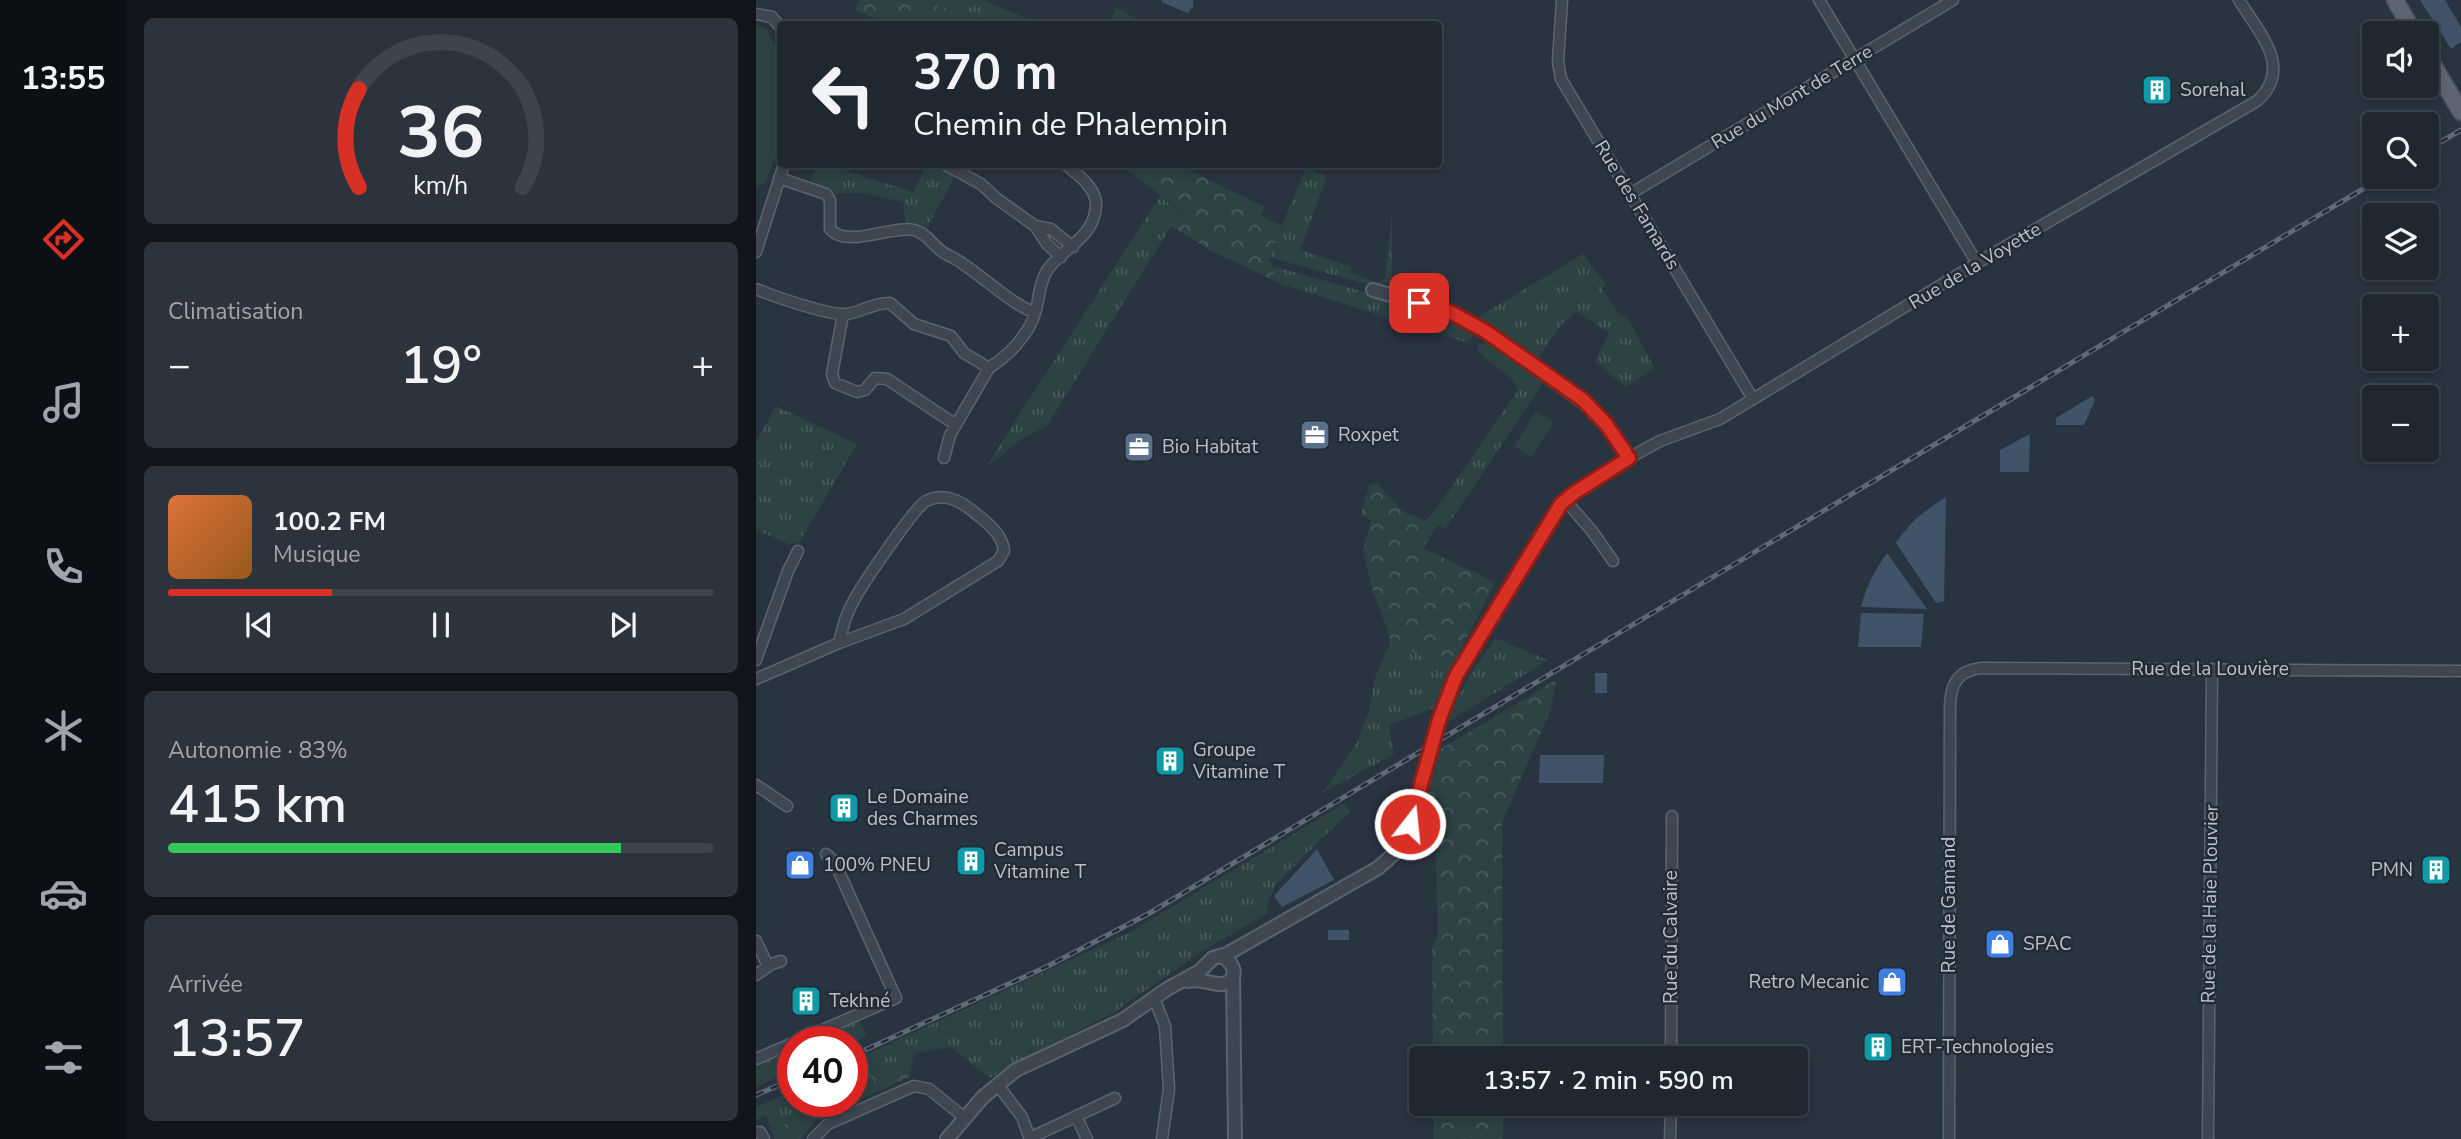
<!DOCTYPE html>
<html lang="fr">
<head>
<meta charset="utf-8">
<style>
	:root { --surface:#1f2731; --page:#2c333d; --text:#f1f3f6; --muted:#a1a5ab; --line:#3c444d; --accent:#d93025 }
	body { margin:0; font-family:"Nunito Sans",sans-serif; background:var(--page); color:var(--text); height:100vh; display:flex; flex-direction:column; font-size:26px; white-space:nowrap }
	* { box-sizing:border-box; margin:0 }
	p { font-size:23px; color:var(--muted) }
	.icon { flex:none; width:38px; height:38px; fill:none; stroke:currentColor; stroke-width:2; stroke-linecap:round; stroke-linejoin:round }
	.map { position:relative; flex:1; overflow:hidden }
	.panel { display:flex; flex-direction:column; gap:18px; padding:18px; background:#11151b; width:630px }
	.panel>* { flex:none }
	.hud { position:absolute; left:21px; top:21px; width:665px; height:147px; border-radius:7px; box-shadow:0 4px 10px #0003,0 0 0 2px var(--line); background:#1f2731; color:var(--text); overflow:hidden }
	.buttons { position:absolute; left:1606px; top:21px; display:grid; gap:14px }
	.buttons a { display:grid; place-items:center; width:77px; height:77px; border-radius:7px; background:var(--surface); box-shadow:0 4px 10px #0003,0 0 0 2px var(--line); font-size:35px }
	.speed { position:absolute; left:21px; top:1026px; display:flex; gap:14px; font-size:35px; font-weight:700; text-align:center }
	.speed>* { display:grid; place-content:center; width:91px; height:91px; border-radius:50%; background:var(--surface); box-shadow:0 4px 10px #0003,0 0 0 2px var(--line); line-height:1 }
	.speed .limit { border:10px solid #d22; background:#fff; color:#111 }
	.pin { position:absolute; display:grid; place-items:center; width:60px; height:60px; color:#fff; margin:-30px; border-radius:14px; box-shadow:0 4px 10px #0006 }
	.me { position:absolute; width:77px; margin:-38px; rotate:16deg; stroke-linejoin:round; filter:drop-shadow(0 0 5px #0008) }
	.turn { display:flex; align-items:center; gap:24px; height:147px; padding:0 21px; font-size:32px }
	.turn .icon { width:91px; height:91px; stroke-width:2.5 }
	.turn b { display:block; font-size:49px; line-height:60px }
	.big { font-size:52px; font-weight:600; line-height:1.1 }
	.panel .tile { flex:1; display:flex; flex-direction:column; justify-content:center; gap:10px; min-width:0; padding:0 24px; border-radius:10px; background:var(--page) }
	.panel .dial { align-items:center; gap:0 }
	.dial svg { height:182px; overflow:visible; fill:none; stroke:var(--line); stroke-width:7; stroke-linecap:round; text-anchor:middle }
	.dial text { fill:var(--text); stroke:none }
	.song { display:flex; align-items:center; gap:21px }
	.cover { width:84px; height:84px; border-radius:10px; background:linear-gradient(135deg,hsl(20 70% 55%),hsl(30 70% 35%)) }
	.played { height:7px; border-radius:4px; background:linear-gradient(90deg,var(--accent) 30%,var(--line) 30%) }
	.keys { display:flex; justify-content:space-around; direction:ltr }
	.heat { display:flex; justify-content:space-between; align-items:center; font-size:38px; direction:ltr }
	.charge { height:10px; border-radius:5px; background:linear-gradient(90deg,#34c759 83%,var(--line) 0) }
	.trip { position:absolute; left:653px; top:1046px; width:399px; height:70px; border-radius:7px; background:var(--surface); box-shadow:0 4px 10px #0003,0 0 0 2px var(--line); font-weight:600; line-height:70px; text-align:center }
	main { display:flex; flex:1; min-height:0 }
	.tabs { display:flex; flex-direction:column; width:126px; justify-content:space-around; align-items:center; background:#0c1014; color:var(--muted) }
	.tabs .icon { width:49px; height:49px }
	.tabs .current { color:var(--accent) }
	.tabs b { font-size:32px; color:var(--text) }
	.map>svg:first-child { display:block }
	.grass { fill:url(#grass-tufts) }
	.forest { fill:url(#forest-crowns) }
	.park { fill:#2c4243 }
	.water { fill:#415369 }
	.lines { fill:none; stroke-linecap:round; stroke-linejoin:round }
	.minor-casing { stroke:#5b646e; stroke-width:13 }
	.tertiary-casing { stroke:#5b646e; stroke-width:16 }
	.primary-casing { stroke:#474f5a; stroke-width:19 }
	.minor { stroke:#3d4651; stroke-width:10 }
	.tertiary { stroke:#3d4651; stroke-width:12 }
	.primary { stroke:#5c6571; stroke-width:16 }
	.rail-casing { stroke:#606a77; stroke-width:5 }
	.rail { stroke:#222b36; stroke-width:2.5; stroke-dasharray:8; stroke-linecap:butt }
	.route-casing { stroke:#8d1f18; stroke-width:18 }
	.route { stroke:#d93025; stroke-width:12 }
	.labels { text-anchor:middle; dominant-baseline:central; stroke-width:5; stroke-linejoin:round; paint-order:stroke }
	.poi-label { font-size:19px; fill:#bac1cb; stroke:#222b36; text-anchor:start }
	.street-label { font-size:19px; fill:#bac1cb; stroke:#222b36 }
</style>
</head>
<body>
<main>
<nav class="tabs">
<b>13:55</b>
<svg class="icon current" aria-label="directions" viewBox="0 0 24 24"><path d="M12 3l9 9-9 9-9-9zM9 14v-3h6M13 9l2 2-2 2"/></svg>
<svg class="icon" aria-label="music" viewBox="0 0 24 24"><path d="M9 18V5l10-2v13"/><circle cx="6" cy="18" r="3"/><circle cx="16" cy="16" r="3"/></svg>
<svg class="icon" aria-label="phone" viewBox="0 0 24 24"><path d="M5 4h4l2 5-3 2q2 4 5 5l2-3 5 2v4C11 20 4 13 5 4z"/></svg>
<svg class="icon" aria-label="climate" viewBox="0 0 24 24"><path d="M12 3v18M4 7l16 10M4 17L20 7"/></svg>
<svg class="icon" aria-label="car" viewBox="0 0 24 24"><path d="M5 17H2v-5l4-1 3-4h7l3 4 3 1v5h-3M9 17h6M6 11h13"/><circle cx="7" cy="17" r="2"/><circle cx="17" cy="17" r="2"/></svg>
<svg class="icon" aria-label="filters" viewBox="0 0 24 24"><path d="M4 7h16M4 17h16"/><circle cx="9" cy="7" r="2"/><circle cx="15" cy="17" r="2"/></svg>
</nav>
<section class="panel">
<div class="tile dial"><svg viewBox="0 0 100 80">
<path d="M14 69A42 42 0 1 1 86 69"/>
<path d="M14 69A42 42 0 0 1 14 26" stroke="#d93025"/>
<text x="50" y="56" font-size="32" font-weight="700">36</text>
<text x="50" y="72" font-size="11">km/h</text>
</svg></div>
<div class="tile"><p>Climatisation</p>
<div class="heat"><a>−</a><b class="big">19°</b><a>+</a></div>
</div>
<div class="tile">
<div class="song"><i class="cover"></i><div><b>100.2 FM</b><p>Musique</p></div></div>
<div class="played"></div>
<div class="keys"><svg class="icon" aria-label="previous" viewBox="0 0 24 24"><path d="M18 5L8 12l10 7zM5 5v14"/></svg><svg class="icon" aria-label="pause" viewBox="0 0 24 24"><path d="M8 5v14M16 5v14"/></svg><svg class="icon" aria-label="next" viewBox="0 0 24 24"><path d="M6 5l10 7-10 7zM19 5v14"/></svg></div>
</div>
<div class="tile"><p>Autonomie · 83%</p><b class="big">415 km</b><div class="charge"></div></div>
<div class="tile"><p>Arrivée</p><b class="big">13:57</b></div>
</section>
<div class="map">
<svg width="1705" height="1139" viewBox="0 0 1705 1139">
	<defs>
		<pattern id="grass-tufts" width="24" height="20" patternUnits="userSpaceOnUse" patternTransform="scale(1.75)"><rect width="24" height="20" fill="#2c4243"/><path d="M3 7l-1-3M5 7V3M7 7l1-3M15 17l-1-3M17 17v-4M19 17l1-3" fill="none" stroke="#485c5d"/></pattern>
		<pattern id="forest-crowns" width="20" height="18" patternUnits="userSpaceOnUse" patternTransform="scale(1.75)"><rect width="20" height="18" fill="#2c4243"/><path d="M2 6a3 3 0 1 1 6 0M12 15a3 3 0 1 1 6 0" fill="none" stroke="#485c5d"/></pattern>
	</defs>
	<rect width="100%" height="100%" fill="#293441"/>
	<!-- grass -->
	<path class="grass" d="M 162,0 L 227,0 L 284,24 L 242,24 Z
		M 360,8 L 384,20 L 382,24 L 353,24 Z
		M 60,165 L 82,165 L 81,168 L 157,192 L 171,165 L 182,167 L 199,177 L 170,229 L 160,225 L 150,224 L 147,202 L 108,193 L 76,193 L 68,186 L 54,182 Z
		M 550,168 L 571,176 L 544,250 L 596,267 L 594,272 L 619,282 L 625,282 L 629,277 L 636,215 L 636,275 L 634,281 L 617,286 L 513,257 Z
		M 404,196 L 424,212 L 291,426 L 264,440 L 229,468 Z
		M 827,254 L 850,284 L 846,288 L 865,317 L 870,315 L 899,369 L 869,387 L 839,361 L 853,333 L 820,312 L 806,324 L 779,362 L 719,319 Z
		M 516,266 L 684,313 L 717,331 L 716,338 L 709,342 L 522,283 Z
		M 730,343 L 740,344 L 789,380 L 689,529 L 670,520 L 681,508 L 762,390 L 756,379 L 722,352 L 722,346 Z
		M 20,406 L 101,444 L 43,543 L 33,544 L 0,530 L 0,442 Z
		M 739,638 L 792,660 L 689,724 L 713,676 Z
		M 635,641 L 695,670 L 679,708 L 633,725 L 638,754 L 566,793 L 600,744 L 613,711 L 619,678 Z
		M 589,803 L 594,811 L 520,884 L 511,906 L 512,913 L 445,952 L 360,1011 L 234,1078 L 195,1047 L 159,1053 L 96,1087 L 96,1061 L 374,932 Z
		M 103,1021 L 111,1036 L 96,1043 L 51,1041 Z
		M 37,1047 L 37,1070 L 0,1087 L 0,1063 Z
		M 37,1091 L 37,1101 L 72,1101 L 16,1131 L 10,1115 L 0,1120 L 0,1107 Z"/>
	<!-- forest -->
	<path class="forest" d="M 105,0 L 162,0 L 242,24 L 132,24 L 98,10 Z
		M 365,165 L 423,165 L 508,207 L 505,216 L 526,226 L 513,257 L 522,283 L 454,250 L 415,226 L 424,211 Z
		M 621,483 L 647,511 L 681,525 L 667,548 L 739,582 L 695,670 L 635,641 L 616,588 L 607,550 L 615,520 L 605,514 L 613,485 Z
		M 800,680 L 795,709 L 746,822 L 747,1059 L 677,1059 L 676,947 L 682,935 L 679,835 L 651,841 L 681,751 Z
		M 159,1053 L 153,1077 L 60,1120 L 44,1139 L 18,1139 L 16,1131 L 72,1101 L 96,1101 L 96,1087 Z
		M 677,1104 L 747,1104 L 747,1139 L 678,1139 Z"/>
	<!-- park -->
	<path class="park" d="M 0,25 L 12,31 L 24,55 L 24,142 L 10,182 L 0,187 Z
		M 780,411 L 798,422 L 775,458 L 758,446 Z"/>
	<!-- water -->
	<path class="water" d="M 406,0 L 437,0 L 437,7 L 432,13 L 405,2 Z
		M 1664,0 L 1689,0 L 1705,27 L 1705,42 L 1695,49 Z
		M 1336,396 L 1339,400 L 1328,425 L 1300,425 L 1300,418 Z
		M 1274,434 L 1273,472 L 1244,472 L 1244,450 Z
		M 1190,497 L 1188,601 L 1180,603 L 1140,543 C 1153,523 1169,510 1190,497 Z
		M 1131,553 L 1171,609 L 1105,607 C 1110,586 1119,570 1131,553 Z
		M 1105,613 L 1168,614 L 1165,647 L 1102,647 Z
		M 839,673 L 851,673 L 851,693 L 839,693 Z
		M 784,755 L 848,755 L 847,783 L 783,783 Z
		M 561,849 L 578,880 L 526,907 L 518,896 Z
		M 572,930 L 593,930 L 593,940 L 572,940 Z"/>
	<g class="lines">
		<!-- minor casing -->
		<g class="minor-casing">
			<path id="minor" d="M 806,0 L 802,62 L 805,79 L 997,399
				M 1063,0 L 1221,263
				M 0,14 L 16,17 L 24,27
				M 188,164 L 225,184 L 240,198 L 279,226 L 291,244 L 305,257
				M 23,178 L 70,194 L 74,200 L 74,229 C 91,249 135,225 158,230 C 170,233 175,243 184,250 C 191,256 200,258 207,264 C 231,280 253,302 279,313
				M 874,194 L 1197,0
				M 279,226 L 295,229 L 317,247
				M 0,252 L 28,164
				M 0,289 C 17,296 74,316 91,314 C 106,312 119,302 134,303 L 158,324 L 195,336 L 208,353 L 233,368
				M 87,314 L 76,374 L 79,383 L 101,392 L 109,390 L 119,378 L 131,379 L 200,425
				M 233,368 C 253,355 274,334 280,310 C 283,297 284,280 292,269 C 308,247 338,238 340,206 C 341,188 322,175 309,164
				M 188,458 L 194,435 L 233,368
				M 873,458 L 904,441 L 964,419 L 1221,263 L 1501,101 C 1538,68 1503,33 1483,0
				M 809,500 L 836,531 L 857,561
				M 0,660 L 32,571 L 42,551
				M 0,679 L 83,643 L 148,619 L 242,561 L 248,551 C 247,535 231,522 219,513 C 205,501 189,492 170,501 C 158,508 105,586 97,602 C 90,614 86,629 83,643
				M 0,785 L 31,806
				M 0,941 L 12,966
				M 0,975 L 16,964 L 25,961
				M 398,998 L 409,1026 L 413,1089 L 406,1139
				M 41,1041 L 140,998 L 78,861 L 70,854
				M 0,1059 L 37,1043
				M 915,1059 L 916,816
				M 241,1084 L 266,1117 L 274,1139
				M 320,1116 L 331,1139
				M 0,1133 L 4,1132 L 8,1139
				M 274,1138 L 359,1098
				M 57,1139 L 72,1124 L 158,1086 L 173,1089 L 209,1118
				M 914,1139 L 915,1104
				M 1193,1139 L 1194,705 C 1195,682 1203,670 1226,668 L 1705,671
				M 1452,1139 L 1456,669"/>
		</g>
		<!-- tertiary casing -->
		<g class="tertiary-casing">
			<path id="tertiary" d="M 477,975 L 479,1139
				M 432,981 C 446,978 457,985 467,984 C 485,980 478,959 463,956
				M 191,1139 L 227,1097 L 260,1070 L 367,1020 L 411,989 L 444,971 L 457,958 L 471,954 L 622,868 L 640,852 L 649,837 L 683,720 L 700,676 L 805,504 L 818,493 L 873,458 L 854,429 L 833,406 L 729,331 L 694,312 L 617,290"/>
		</g>
		<!-- primary casing -->
		<g class="primary-casing">
			<path id="primary" d="M 1639,0 L 1658,33
				M 1671,55 L 1705,112"/>
		</g>
		<!-- minor -->
		<use href="#minor" class="minor"/>
		<!-- tertiary -->
		<use href="#tertiary" class="tertiary"/>
		<!-- primary -->
		<use href="#primary" class="primary"/>
		<!-- rail casing -->
		<g class="rail-casing">
			<path id="rail" d="M 1671,150 L 1705,130
				M 96,1056 L 292,966 L 392,914 L 1627,177
				M 0,1095 L 37,1079"/>
		</g>
		<!-- rail -->
		<use href="#rail" class="rail"/>
	</g>
	<g class="lines">
		<!-- route casing -->
		<g class="route-casing">
			<path id="route" d="M 654,824 L 683,720 L 700,676 L 805,504 L 818,493 L 873,458 L 850,424 L 827,400 L 729,331 L 694,312 L 663,303"/>
		</g>
		<!-- route -->
		<use href="#route" class="route"/>
	</g>
	<!-- icons -->
	<defs>
		<g id="building-square" transform="scale(1.575)"><rect x="-9" y="-9" width="18" height="18" rx="4" fill="#0f9aa8" stroke="#222b36"/><path d="M-4-6H4V6H1V3H-1V6H-4ZM-2.5-4.3h1.7v1.8h-1.7ZM.8-4.3h1.7v1.8H.8ZM-2.5-1h1.7V.8h-1.7ZM.8-1h1.7V.8H.8Z" fill="#fff"/></g>
		<g id="office-square" transform="scale(1.575)"><rect x="-9" y="-9" width="18" height="18" rx="4" fill="#5c6f8a" stroke="#222b36"/><path d="M-6-3h4V-5.5h4V-3h4V5H-6ZM-1-4.5V-3h2v-1.5ZM-6 0V1H6V0Z" fill="#fff"/></g>
		<g id="shop-square" transform="scale(1.575)"><rect x="-9" y="-9" width="18" height="18" rx="4" fill="#3f7fe0" stroke="#222b36"/><path d="M-5-2.5h2.3a2.7 3.5 0 0 1 5.4 0H5L5.5 6h-11ZM-1.5-2.5h3a1.5 2.3 0 0 0-3 0Z" fill="#fff"/></g>
	</defs>
	<g fill-rule="evenodd">
		<use href="#building-square" x="1401" y="90"/>
		<use href="#office-square" x="559" y="435"/>
		<use href="#office-square" x="383" y="447"/>
		<use href="#building-square" x="414" y="761"/>
		<use href="#building-square" x="88" y="808"/>
		<use href="#building-square" x="215" y="861"/>
		<use href="#shop-square" x="44" y="865"/>
		<use href="#building-square" x="1680" y="870"/>
		<use href="#shop-square" x="1244" y="944"/>
		<use href="#shop-square" x="1136" y="982"/>
		<use href="#building-square" x="50" y="1001"/>
		<use href="#building-square" x="1122" y="1047"/>
	</g>
	<g class="labels">
		<!-- poi labels -->
		<g class="poi-label">
			<text x="1424" y="90">Sorehal</text>
			<text x="582" y="435">Roxpet</text>
			<text x="406" y="447">Bio Habitat</text>
			<text x="437" y="750">Groupe<tspan x="437" dy="22">Vitamine T</tspan></text>
			<text x="111" y="797">Le Domaine<tspan x="111" dy="22">des Charmes</tspan></text>
			<text x="238" y="850">Campus<tspan x="238" dy="22">Vitamine T</tspan></text>
			<text x="67" y="865">100% PNEU</text>
			<text x="1657" y="870" text-anchor="end">PMN</text>
			<text x="1267" y="944">SPAC</text>
			<text x="1113" y="982" text-anchor="end">Retro Mecanic</text>
			<text x="73" y="1001">Tekhné</text>
			<text x="1145" y="1047">ERT-Technologies</text>
		</g>
		<!-- street labels -->
		<g class="street-label">
			<text transform="translate(1036 97) rotate(-31)">Rue du Mont de Terre</text>
			<text transform="translate(881 205) rotate(59)">Rue des Famards</text>
			<text transform="translate(1219 266) rotate(-31)">Rue de la Voyette</text>
			<text x="1454" y="669">Rue de la Louvière</text>
			<text transform="translate(1454 904) rotate(-89)">Rue de la Haie Plouvier</text>
			<text transform="translate(1193 905) rotate(-90)">Rue de Gamand</text>
			<text transform="translate(915 937) rotate(-90)">Rue du Calvaire</text>
		</g>
	</g>
</svg>
<div class="buttons">
<a><svg class="icon" aria-label="sound" viewBox="0 0 24 24"><path d="M4 9h4l5-4v14l-5-4H4zM17 9q2 3 0 6"/></svg></a>
<a><svg class="icon" aria-label="search" viewBox="0 0 24 24"><circle cx="10" cy="10" r="6"/><path d="M15 15l6 6"/></svg></a>
<a><svg class="icon" aria-label="layers" viewBox="0 0 24 24"><path d="M12 4l9 5-9 5-9-5zM3 14l9 5 9-5"/></svg></a>
<a>+</a>
<a>−</a>
</div>
<div class="speed"><div class="limit">40</div></div>
<div class="pin" style="left:663px;top:303px;background:#d93025"><svg class="icon" aria-label="arrive" viewBox="0 0 24 24"><path d="M6 21V4h12l-3 4 3 4H6"/></svg></div>
<svg class="me" style="left:654px;top:824px" viewBox="-20 -20 40 40"><circle r="17" fill="#d93025" stroke="#fff" stroke-width="3"/><path d="M0-11L8 9 0 5-8 9z" fill="#fff"/></svg>
<div class="trip">13:57 · 2 min · 590 m</div>
<div class="hud">
<div class="turn"><svg class="icon" aria-label="left" viewBox="0 0 24 24"><path d="M17 20v-9H6M10 6l-5 5 5 5"/></svg><div><b>370 m</b>Chemin de Phalempin</div></div>
</div>
</div>
</main>
</body>
</html>
